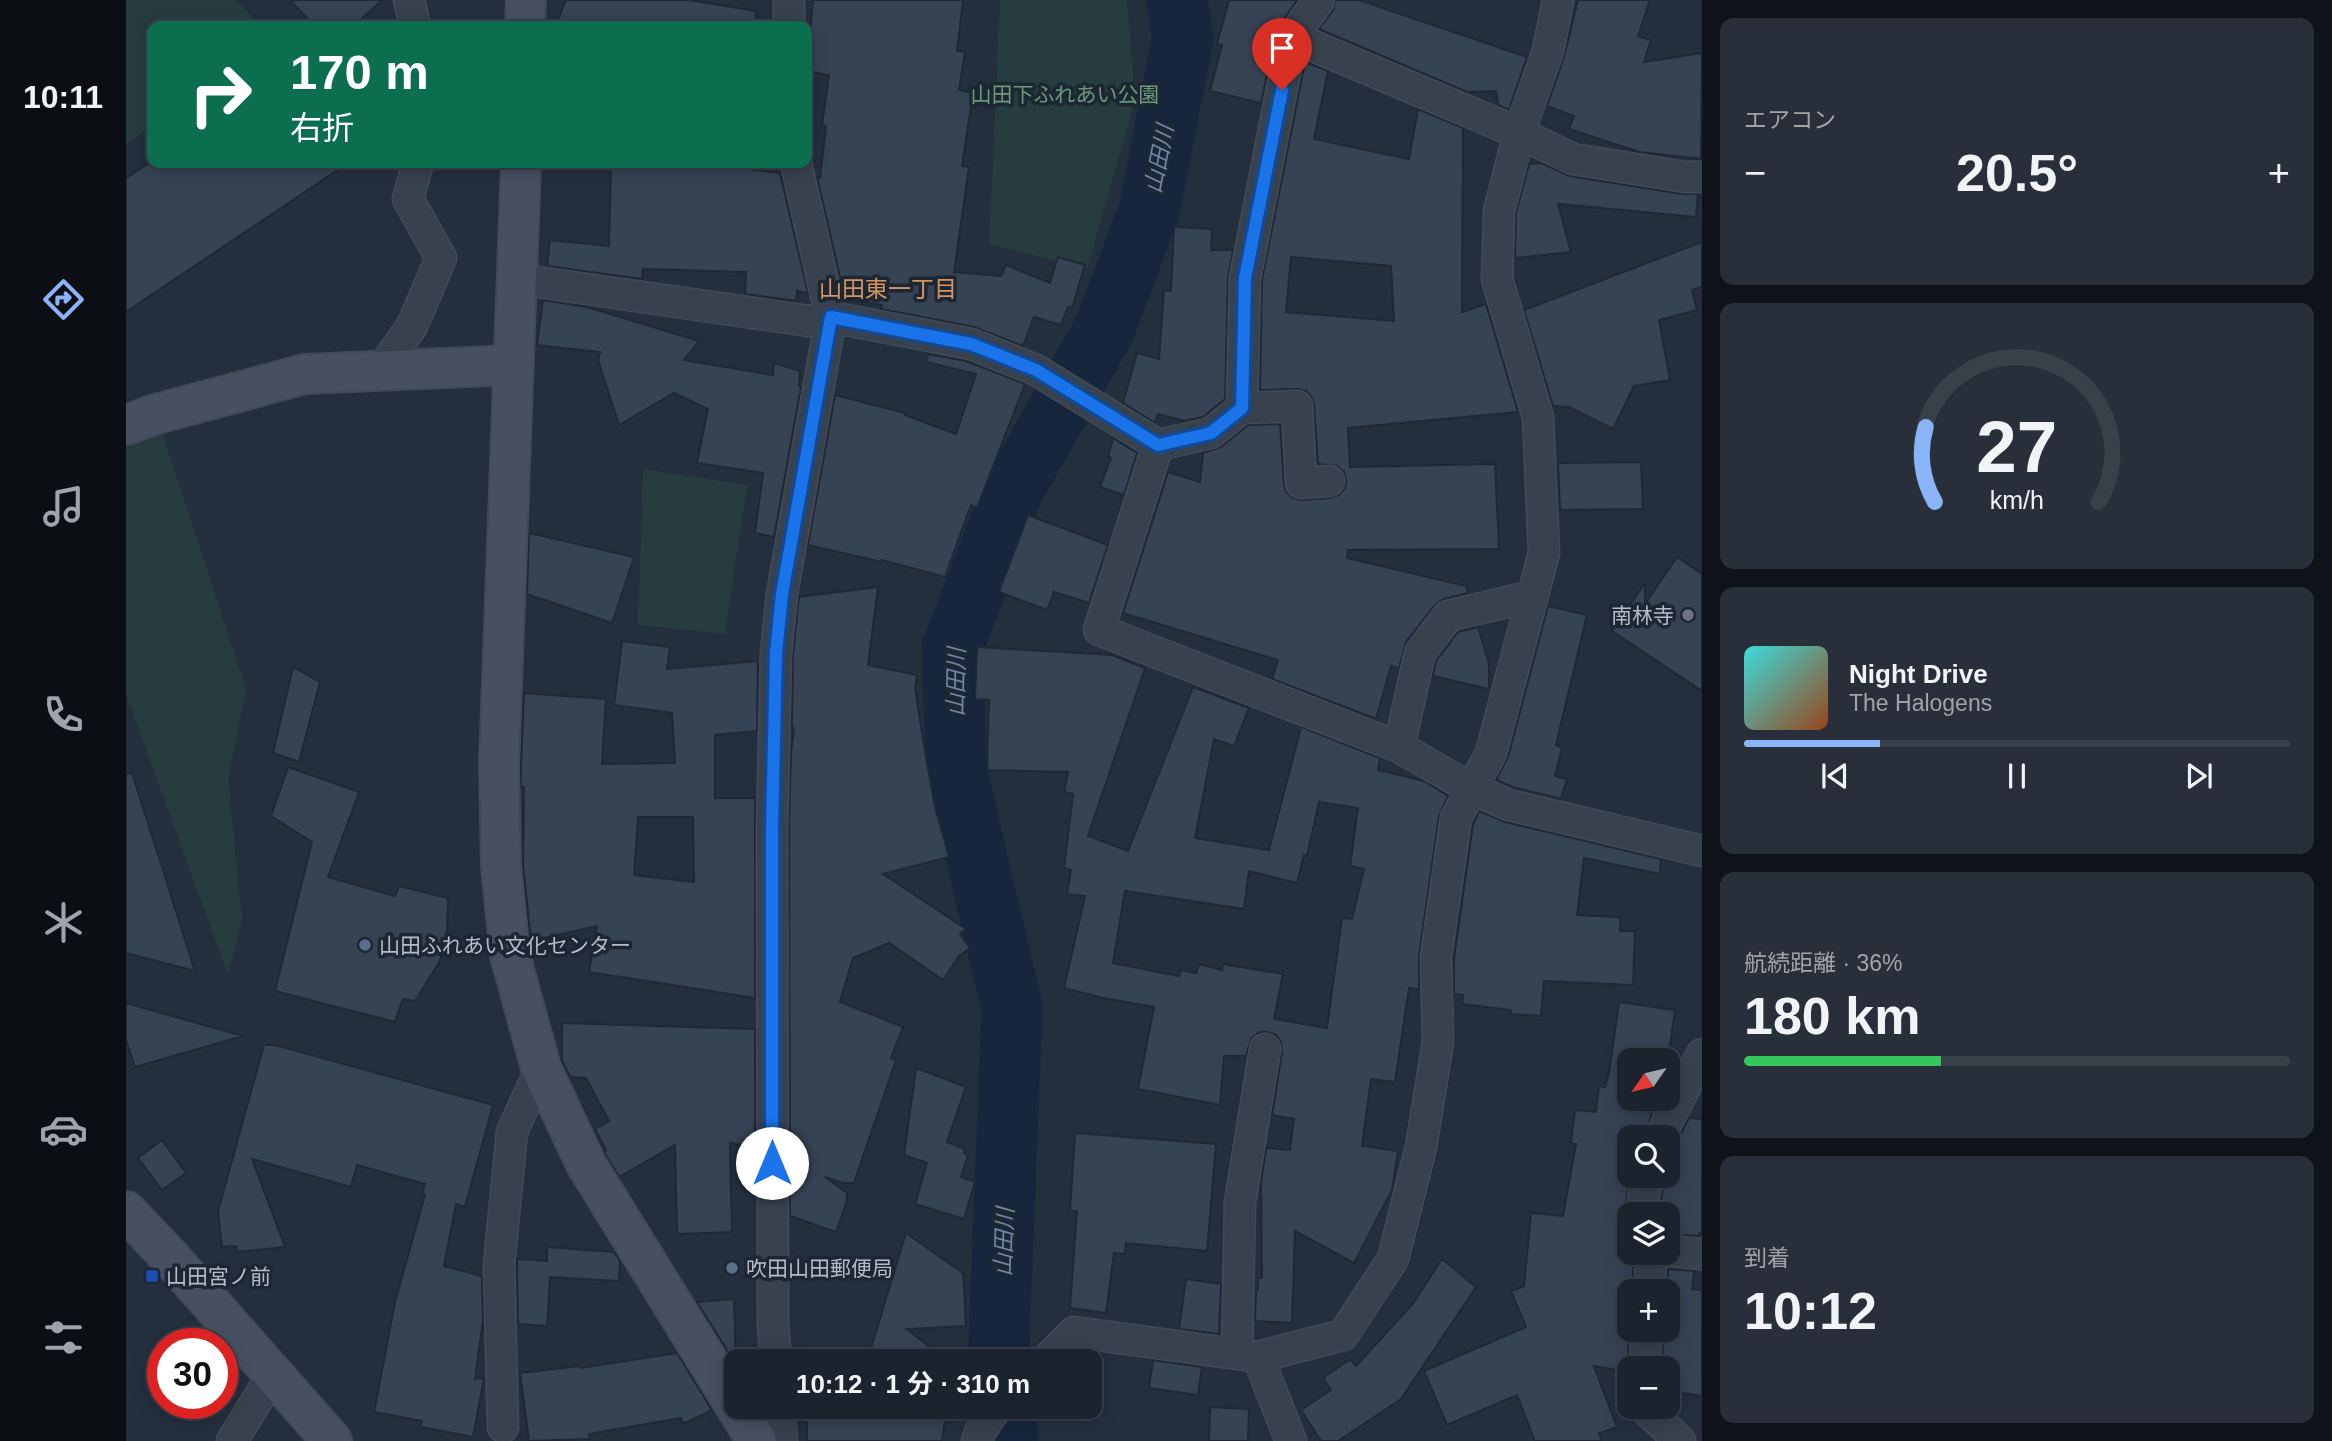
<!DOCTYPE html>
<html lang="ja">
<head>
<meta charset="utf-8">
<style>
	:root { --surface:#1b232e; --page:#282f3a; --text:#f1f3f6; --muted:#a0a4aa; --line:#39404a; --accent:#8ab4f8 }
	body { margin:0; font-family:Helvetica,"Noto Sans JP",sans-serif; background:var(--page); color:var(--text); height:100vh; display:flex; flex-direction:column; font-size:26px; white-space:nowrap }
	* { box-sizing:border-box; margin:0 }
	p { font-size:23px; color:var(--muted) }
	.icon { flex:none; width:38px; height:38px; fill:none; stroke:currentColor; stroke-width:2; stroke-linecap:round; stroke-linejoin:round }
	.map { position:relative; flex:1; overflow:hidden }
	.drawer { display:flex; flex-direction:column; gap:18px; padding:18px; background:#0f1319; width:630px }
	.drawer>* { flex:none }
	.banner { position:absolute; left:21px; top:21px; width:665px; height:147px; border-radius:14px; box-shadow:0 4px 18px #0003,0 0 0 2px var(--line); background:#0b6e4f; color:#fff; overflow:hidden }
	.needle { width:46px; rotate:236deg }
	.buttons { position:absolute; left:1491px; top:1048px; display:grid; gap:14px }
	.buttons a { display:grid; place-items:center; width:63px; height:63px; border-radius:14px; background:var(--surface); box-shadow:0 4px 18px #0003,0 0 0 2px var(--line); font-size:35px }
	.speed { position:absolute; left:21px; top:1328px; display:flex; gap:14px; font-size:35px; font-weight:700; text-align:center }
	.speed>* { display:grid; place-content:center; width:91px; height:91px; border-radius:50%; background:var(--surface); box-shadow:0 4px 18px #0003,0 0 0 2px var(--line); line-height:1 }
	.speed .limit { border:10px solid #d22; background:#fff; color:#111 }
	.pin { position:absolute; display:grid; place-items:center; width:60px; height:60px; color:#fff; margin:-72px -30px; border-radius:50% 50% 50% 0; rotate:-45deg; box-shadow:0 0 7px #0007 }
	.pin .icon { rotate:45deg }
	.me { position:absolute; width:77px; margin:-38px; rotate:0deg; stroke-linejoin:round; filter:drop-shadow(0 0 5px #0008) }
	.turn { display:flex; align-items:center; gap:24px; height:147px; padding:0 28px; font-size:32px }
	.turn .icon { width:91px; height:91px; stroke-width:2.5 }
	.turn b { display:block; font-size:49px; line-height:60px }
	.big { font-size:52px; font-weight:700; line-height:1.1 }
	.drawer .card { flex:1; display:flex; flex-direction:column; justify-content:center; gap:10px; min-width:0; padding:0 24px; border-radius:14px; background:var(--page) }
	.drawer .dial { align-items:center; gap:0 }
	.dial svg { height:182px; overflow:visible; fill:none; stroke:var(--line); stroke-width:7; stroke-linecap:round; text-anchor:middle }
	.dial text { fill:var(--text); stroke:none }
	.song { display:flex; align-items:center; gap:21px }
	.cover { width:84px; height:84px; border-radius:10px; background:linear-gradient(135deg,hsl(180 70% 55%),hsl(20 70% 35%)) }
	.played { height:7px; border-radius:4px; background:linear-gradient(90deg,var(--accent) 25%,var(--line) 25%) }
	.keys { display:flex; justify-content:space-around; direction:ltr }
	.heat { display:flex; justify-content:space-between; align-items:center; font-size:38px; direction:ltr }
	.charge { height:10px; border-radius:5px; background:linear-gradient(90deg,#34c759 36%,var(--line) 0) }
	.trip { position:absolute; left:598px; top:1349px; width:378px; height:70px; border-radius:14px; background:var(--surface); box-shadow:0 4px 18px #0003,0 0 0 2px var(--line); font-weight:700; line-height:70px; text-align:center }
	main { display:flex; flex:1; min-height:0 }
	.tab-bar { display:flex; flex-direction:column; width:126px; justify-content:space-around; align-items:center; background:#0b0e12; color:var(--muted) }
	.tab-bar .icon { width:49px; height:49px }
	.tab-bar .selected { color:var(--accent) }
	.tab-bar b { font-size:32px; color:var(--text) }
	.map>svg:first-child { display:block }
	.green { fill:#263c3f }
	.lines { fill:none; stroke-linecap:round; stroke-linejoin:round }
	.river { stroke:#17263c; stroke-width:61 }
	.building { fill:#364354; stroke:#1f2835; stroke-width:2; fill-rule:evenodd }
	.street-casing { stroke:#414a57; stroke-width:33 }
	.secondary-casing { stroke:#414a57; stroke-width:42 }
	.street { stroke:#38414e; stroke-width:30 }
	.secondary { stroke:#465061; stroke-width:38 }
	.route-casing { stroke:#114b97; stroke-width:18 }
	.route { stroke:#1a73e8; stroke-width:12 }
	.worship-dot { fill:#6b7280; stroke:#1d2633; stroke-width:2.5 }
	.service-dot { fill:#5c6f8a; stroke:#1d2633; stroke-width:2.5 }
	.transit-dot { fill:#1a4fb4; stroke:#1d2633; stroke-width:2.5 }
	.labels { text-anchor:middle; dominant-baseline:central; stroke-width:7; stroke-linejoin:round; paint-order:stroke }
	.park-label { font-size:21px; fill:#6b9a76; stroke:#1d2633 }
	.poi-label { font-size:21px; fill:#b4bcc9; stroke:#1d2633; text-anchor:start }
	.water-label { font-size:23px; font-style:italic; fill:#6d86a8; stroke:#1d2633 }
	.neighbourhood-label { font-size:23px; fill:#d59563; stroke:#1d2633 }
</style>
</head>
<body>
<main>
<nav class="tab-bar">
<b>10:11</b>
<svg class="icon selected" aria-label="directions" viewBox="0 0 24 24"><path d="M12 3l9 9-9 9-9-9zM9 14v-3h6M13 9l2 2-2 2"/></svg>
<svg class="icon" aria-label="music" viewBox="0 0 24 24"><path d="M9 18V5l10-2v13"/><circle cx="6" cy="18" r="3"/><circle cx="16" cy="16" r="3"/></svg>
<svg class="icon" aria-label="phone" viewBox="0 0 24 24"><path d="M5 4h4l2 5-3 2q2 4 5 5l2-3 5 2v4C11 20 4 13 5 4z"/></svg>
<svg class="icon" aria-label="climate" viewBox="0 0 24 24"><path d="M12 3v18M4 7l16 10M4 17L20 7"/></svg>
<svg class="icon" aria-label="car" viewBox="0 0 24 24"><path d="M5 17H2v-5l4-1 3-4h7l3 4 3 1v5h-3M9 17h6M6 11h13"/><circle cx="7" cy="17" r="2"/><circle cx="17" cy="17" r="2"/></svg>
<svg class="icon" aria-label="filters" viewBox="0 0 24 24"><path d="M4 7h16M4 17h16"/><circle cx="9" cy="7" r="2"/><circle cx="15" cy="17" r="2"/></svg>
</nav>
<div class="map">
<svg width="1576" height="1441" viewBox="0 0 1576 1441">
	<rect width="100%" height="100%" fill="#242f3e"/>
	<!-- green -->
	<path class="green" d="M 0,0 L 110,0 L 135,26 L 26,26 L 26,127 L 0,144 Z
		M 874,0 L 1001,0 L 1009,100 L 961,269 L 863,244 Z
		M 30,414 L 120,689 L 102,779 L 116,919 L 102,975 L 0,694 L 0,425 Z
		M 517,469 L 621,485 L 599,634 L 512,625 Z"/>
	<g class="lines">
		<!-- river -->
		<path class="river" d="M 874,1362 L 873,1340 L 886,1008 L 831,774 L 826,649 L 887,490 L 979,328 L 1023,211 L 1057,38 L 1051,0
			M 878,1407 L 882,1441"/>
	</g>
	<!-- building -->
	<path class="building" d="M 164,0 L 256,0 L 228,26 L 188,26 Z
		M 440,0 L 563,0 L 630,11 L 629,26 L 429,26 Z
		M 687,0 L 837,0 L 831,51 L 839,52 L 833,90 L 847,93 L 836,166 L 843,167 L 828,272 L 875,276 L 880,265 L 924,283 L 932,257 L 959,265 L 946,308 L 942,307 L 935,325 L 908,317 L 897,346 L 848,327 L 755,309 L 756,305 L 719,299 L 691,177 L 694,178 L 700,126 L 696,125 L 703,75 L 681,71 Z
		M 1103,0 L 1171,0 L 1150,31 L 1135,103 L 1084,91 L 1096,45 L 1091,44 Z
		M 1210,0 L 1233,0 L 1401,57 L 1383,110 L 1372,105 L 1370,91 L 1341,92 L 1193,29 L 1207,10 Z
		M 1452,0 L 1524,0 L 1512,36 L 1525,40 L 1518,62 L 1576,53 L 1575,159 L 1513,152 L 1443,129 L 1448,116 L 1421,106 L 1438,57 Z
		M 1179,62 L 1202,71 L 1188,139 L 1283,159 L 1292,109 L 1337,128 L 1336,312 L 1360,304 L 1392,412 L 1222,428 L 1224,467 L 1369,464 L 1373,549 L 1222,550 L 1221,558 L 1340,586 L 1342,593 L 1318,599 L 1309,605 L 1280,642 L 1273,668 L 1265,666 L 1250,719 L 1146,679 L 1152,660 L 997,613 L 1042,472 L 1074,482 L 1077,453 L 1095,447 L 1122,425 L 1154,424 L 1158,484 L 1160,492 L 1167,498 L 1176,500 L 1204,498 L 1213,495 L 1219,488 L 1220,480 L 1218,472 L 1211,466 L 1192,464 L 1188,405 L 1185,396 L 1180,391 L 1171,389 L 1134,390 L 1136,280 ZM 1165,257 L 1265,266 L 1268,321 L 1160,312 Z
		M 23,163 L 222,163 L 0,312 L 0,178 Z
		M 485,163 L 603,163 L 603,167 L 654,173 L 682,293 L 671,291 L 670,301 L 619,294 L 620,272 L 517,269 L 516,279 L 421,266 L 424,240 L 483,246 Z
		M 1415,163 L 1444,176 L 1556,194 L 1572,194 L 1570,217 L 1432,204 L 1445,252 L 1389,258 L 1390,213 L 1403,164 Z
		M 1048,227 L 1086,229 L 1085,250 L 1107,250 L 1102,278 L 1099,399 L 1077,417 L 1058,421 L 1032,414 L 1029,423 L 997,403 L 1011,353 L 1033,359 L 1038,290 L 1045,291 Z
		M 1576,242 L 1576,287 L 1566,290 L 1571,310 L 1533,320 L 1544,380 L 1508,386 L 1487,429 L 1443,407 L 1427,406 L 1398,310 Z
		M 417,300 L 461,307 L 573,341 L 558,360 L 647,375 L 648,363 L 674,371 L 673,386 L 675,387 L 648,537 L 629,533 L 637,473 L 571,463 L 582,409 L 548,393 L 493,425 L 472,360 L 474,352 L 411,345 Z
		M 802,354 L 840,361 L 899,384 L 851,508 L 845,505 L 819,577 L 756,560 L 756,562 L 682,545 L 709,395 L 779,413 L 779,415 L 830,434 L 850,374 L 800,362 Z
		M 987,438 L 1011,453 L 998,495 L 974,487 L 985,458 L 982,457 Z
		M 1515,462 L 1517,509 L 1434,510 L 1432,463 Z
		M 902,515 L 982,545 L 963,603 L 928,592 L 921,610 L 873,592 Z
		M 403,533 L 508,557 L 486,623 L 401,594 Z
		M 1551,557 L 1576,574 L 1576,691 L 1486,631 L 1519,583 L 1519,604 Z
		M 752,587 L 742,665 L 791,675 L 789,688 L 800,757 L 809,807 L 823,857 L 757,874 L 840,929 L 834,934 L 844,948 L 833,956 L 817,980 L 763,943 L 727,958 L 714,1002 L 777,1027 L 765,1058 L 770,1060 L 728,1183 L 717,1183 L 699,1177 L 721,1193 L 721,1201 L 710,1232 L 664,1216 L 664,1194 L 677,1157 L 664,1154 L 663,828 L 665,753 L 668,728 L 666,728 L 667,654 L 673,597 Z
		M 1422,606 L 1461,615 L 1430,745 L 1436,748 L 1429,776 L 1441,779 L 1435,799 L 1389,788 L 1370,780 L 1382,757 Z
		M 1352,627 L 1363,664 L 1363,689 L 1307,676 L 1310,661 L 1332,632 Z
		M 496,641 L 544,647 L 541,669 L 632,661 L 631,731 L 589,735 L 589,798 L 629,798 L 629,998 L 463,972 L 471,926 L 405,941 L 397,865 L 398,787 L 395,787 L 395,765 L 398,693 L 480,699 L 476,764 L 549,763 L 546,713 L 488,705 ZM 512,817 L 567,817 L 568,882 L 508,875 Z
		M 851,647 L 986,655 L 1019,668 L 962,836 L 1002,851 L 1067,687 L 1123,708 L 1108,746 L 1088,739 L 1069,838 L 1143,850 L 1175,727 L 1254,758 L 1252,770 L 1298,781 L 1322,796 L 1313,816 L 1293,955 L 1293,989 L 1283,988 L 1269,1082 L 1245,1079 L 1236,1146 L 1272,1151 L 1266,1190 L 1228,1263 L 1169,1231 L 1166,1323 L 1129,1321 L 1130,1290 L 1132,1290 L 1132,1278 L 1136,1278 L 1135,1182 L 1140,1148 L 1164,1150 L 1168,1119 L 1146,1115 L 1156,1052 L 1155,1042 L 1150,1035 L 1142,1032 L 1133,1032 L 1125,1039 L 1120,1056 L 1098,1056 L 1094,1105 L 1012,1089 L 1028,1007 L 977,998 L 938,988 L 959,896 L 941,894 L 945,870 L 938,868 L 947,794 L 938,792 L 942,772 L 861,770 L 863,700 L 849,699 ZM 1193,802 L 1232,808 L 1224,866 L 1238,869 L 1226,919 L 1216,918 L 1201,1028 L 1148,1019 L 1157,974 L 1097,964 L 1096,970 L 1073,964 L 1070,973 L 1055,970 L 1053,976 L 987,963 L 999,891 L 1118,909 L 1123,871 L 1171,883 L 1178,855 L 1181,856 Z
		M 167,667 L 194,682 L 173,762 L 147,753 Z
		M 162,767 L 233,792 L 202,877 L 269,896 L 273,886 L 322,898 L 321,930 L 314,961 L 289,1001 L 277,999 L 269,1022 L 149,991 L 186,842 L 145,816 Z
		M 6,773 L 69,971 L 0,953 L 0,774 Z
		M 1353,811 L 1379,822 L 1535,859 L 1534,874 L 1458,858 L 1451,915 L 1494,917 L 1494,931 L 1509,931 L 1507,985 L 1418,981 L 1415,1016 L 1384,1014 L 1385,1010 L 1336,1004 L 1337,995 L 1328,994 L 1328,958 L 1347,824 Z
		M 1493,1002 L 1549,1010 L 1542,1060 L 1503,1060 L 1503,1099 L 1526,1099 L 1524,1113 L 1526,1114 L 1516,1138 L 1503,1138 L 1504,1176 L 1500,1203 L 1503,1219 L 1503,1253 L 1508,1253 L 1506,1292 L 1503,1292 L 1502,1372 L 1468,1366 L 1491,1427 L 1473,1433 L 1476,1441 L 1409,1441 L 1391,1395 L 1321,1425 L 1298,1371 L 1400,1327 L 1385,1291 L 1398,1286 L 1405,1213 L 1437,1216 L 1450,1144 L 1445,1143 L 1449,1110 L 1470,1112 L 1473,1086 L 1479,1087 L 1483,1073 Z
		M 0,1003 L 117,1036 L 9,1067 L 0,1040 Z
		M 436,1023 L 629,1029 L 629,1147 L 604,1143 L 606,1232 L 551,1234 L 549,1145 L 493,1177 L 479,1154 L 478,1151 L 480,1150 L 469,1129 L 483,1121 L 460,1078 L 444,1077 L 436,1060 Z
		M 138,1045 L 149,1045 L 367,1105 L 339,1207 L 330,1204 L 318,1266 L 356,1276 L 357,1321 L 349,1379 L 358,1378 L 347,1437 L 294,1427 L 296,1421 L 248,1412 L 269,1302 L 299,1195 L 296,1194 L 299,1184 L 231,1165 L 225,1187 L 126,1159 L 159,1247 L 111,1252 L 110,1246 L 96,1247 L 92,1211 Z
		M 790,1068 L 840,1087 L 821,1142 L 839,1149 L 838,1153 L 842,1155 L 835,1177 L 849,1182 L 838,1219 L 789,1204 L 801,1163 L 778,1155 Z
		M 1563,1118 L 1576,1119 L 1576,1234 L 1573,1233 L 1572,1236 L 1542,1234 L 1542,1214 L 1537,1214 L 1535,1200 L 1539,1176 L 1542,1176 L 1542,1153 L 1549,1146 Z
		M 949,1133 L 1090,1144 L 1081,1251 L 1000,1243 L 999,1254 L 988,1253 L 980,1313 L 944,1308 L 951,1211 L 944,1211 Z
		M 36,1140 L 60,1173 L 36,1190 L 12,1158 Z
		M 780,1233 L 837,1273 L 840,1326 L 781,1329 L 823,1362 L 667,1362 L 666,1347 L 717,1350 L 716,1355 L 741,1361 Z
		M 421,1247 L 488,1252 L 494,1261 L 493,1281 L 424,1277 L 421,1326 L 392,1324 L 391,1259 L 421,1261 Z
		M 1316,1259 L 1350,1287 L 1275,1399 L 1212,1441 L 1195,1441 L 1175,1410 L 1205,1390 L 1197,1378 L 1224,1359 L 1230,1366 L 1286,1305 Z
		M 1542,1269 L 1568,1271 L 1566,1289 L 1576,1290 L 1576,1396 L 1542,1391 L 1542,1368 L 1536,1368 L 1537,1330 L 1542,1330 Z
		M 1060,1279 L 1095,1284 L 1093,1334 L 1053,1329 Z
		M 608,1299 L 610,1365 L 571,1302 Z
		M 551,1353 L 586,1410 L 557,1424 L 555,1418 L 463,1434 L 464,1439 L 403,1441 L 394,1373 L 454,1366 L 455,1368 Z
		M 1027,1360 L 1076,1367 L 1072,1395 L 1023,1388 Z
		M 671,1407 L 821,1407 L 816,1441 L 681,1441 L 681,1419 L 672,1422 Z
		M 1084,1407 L 1123,1409 L 1122,1441 L 1083,1441 Z"/>
	<g class="lines">
		<!-- street casing -->
		<g class="street-casing">
			<path id="street" d="M 283,0 L 289,26
				M 663,26 L 663,0
				M 1166,37 L 1393,133 L 1447,159 L 1559,177 L 1576,177
				M 391,279 L 683,321 L 705,317 L 845,344 L 910,370 L 1032,445 L 973,630 L 1273,747 L 1346,789 L 1383,805 L 1576,851
				M 254,371 L 286,326 L 315,258 L 282,199 L 292,163
				M 1116,408 L 1171,406 L 1175,483 L 1203,481
				M 1032,445 L 1085,433 L 1116,408 L 1119,278 L 1166,37 L 1193,0
				M 1273,747 L 1294,653 L 1322,616 L 1406,596
				M 1533,1138 L 1576,1054
				M 1520,1214 L 1517,1200 L 1522,1176
				M 1542,1251 L 1576,1254
				M 1523,1292 L 1526,1253
				M 1111,1353 L 1114,1202 L 1139,1049
				M 1132,1357 L 1165,1441
				M 650,1362 L 647,1323 L 646,828 L 650,653 L 656,594 L 705,317 L 670,163
				M 918,1362 L 948,1332 L 1132,1357 L 1217,1335 L 1267,1259 L 1295,1147 L 1312,1042 L 1310,957 L 1330,818 L 1365,753 L 1418,553 L 1412,417 L 1371,279 L 1373,211 L 1393,133 L 1422,51 L 1432,0
				M 1519,1368 L 1520,1330
				M 653,1407 L 656,1441
				M 1517,1407 L 1554,1441
				M 377,1427 L 373,1265 L 386,1132 L 415,1068
				M 106,1441 L 147,1374
				M 851,1441 L 854,1432 L 871,1407"/>
		</g>
		<!-- secondary casing -->
		<g class="secondary-casing">
			<path id="secondary" d="M 399,26 L 400,0
				M 395,163 L 373,765 L 375,866 L 384,955 L 415,1068 L 460,1164 L 631,1441
				M 0,425 L 30,414 L 179,374 L 388,365
				M 0,1211 L 42,1255 L 206,1441"/>
		</g>
		<!-- street -->
		<use href="#street" class="street"/>
		<!-- secondary -->
		<use href="#secondary" class="secondary"/>
	</g>
	<g class="lines">
		<!-- route casing -->
		<g class="route-casing">
			<path id="route" d="M 646,1163 L 646,828 L 650,653 L 656,594 L 705,317 L 845,344 L 910,370 L 1032,445 L 1085,433 L 1116,408 L 1119,278 L 1156,90"/>
		</g>
		<!-- route -->
		<use href="#route" class="route"/>
	</g>
	<!-- markers -->
	<circle class="worship-dot" cx="1562" cy="615" r="7"/>
	<g class="service-dot">
		<circle cx="239" cy="945" r="7"/>
		<circle cx="606" cy="1268" r="7"/>
	</g>
	<rect class="transit-dot" x="19" y="1269" width="14" height="14" rx="3.5"/>
	<g class="labels">
		<!-- park labels -->
		<g class="park-label">
			<text x="939" y="94">山田下ふれあい公園</text>
		</g>
		<!-- poi labels -->
		<g class="poi-label">
			<text x="1548" y="615" text-anchor="end">南林寺</text>
			<text x="253" y="945">山田ふれあい文化センター</text>
			<text x="620" y="1268">吹田山田郵便局</text>
			<text x="40" y="1276">山田宮ノ前</text>
		</g>
		<!-- water labels -->
		<g class="water-label">
			<text transform="translate(1033 159) rotate(-79)">山田川</text>
			<text transform="translate(830 682) rotate(-89)">山田川</text>
			<text transform="translate(878 1242) rotate(-88)">山田川</text>
		</g>
		<!-- neighbourhood labels -->
		<g class="neighbourhood-label">
			<text x="762" y="289">山田東一丁目</text>
		</g>
	</g>
</svg>
<div class="buttons">
<a><svg class="needle" viewBox="-14 -14 28 28"><path d="M0-13l5 13h-10z" fill="#e53935"/><path d="M0 13l5-13h-10z" fill="#a0a4aa"/></svg></a>
<a><svg class="icon" aria-label="search" viewBox="0 0 24 24"><circle cx="10" cy="10" r="6"/><path d="M15 15l6 6"/></svg></a>
<a><svg class="icon" aria-label="layers" viewBox="0 0 24 24"><path d="M12 4l9 5-9 5-9-5zM3 14l9 5 9-5"/></svg></a>
<a>+</a>
<a>−</a>
</div>
<div class="speed"><div class="limit">30</div></div>
<div class="pin" style="left:1156px;top:90px;background:#d93025"><svg class="icon" aria-label="arrive" viewBox="0 0 24 24"><path d="M6 21V4h12l-3 4 3 4H6"/></svg></div>
<svg class="me" style="left:646px;top:1163px" viewBox="-20 -20 40 40"><circle r="19" fill="#fff"/><path d="M0-13L10 11 0 6-10 11z" fill="#1a73e8"/></svg>
<div class="trip">10:12 · 1 分 · 310 m</div>
<div class="banner">
<div class="turn"><svg class="icon" aria-label="right" viewBox="0 0 24 24"><path d="M7 20v-9h11M14 6l5 5-5 5"/></svg><div><b>170 m</b>右折</div></div>
</div>
</div>
<section class="drawer">
<div class="card"><p>エアコン</p>
<div class="heat"><a>−</a><b class="big">20.5°</b><a>+</a></div>
</div>
<div class="card dial"><svg viewBox="0 0 100 80">
<path d="M14 69A42 42 0 1 1 86 69"/>
<path d="M14 69A42 42 0 0 1 10 36" stroke="#8ab4f8"/>
<text x="50" y="56" font-size="32" font-weight="700">27</text>
<text x="50" y="72" font-size="11">km/h</text>
</svg></div>
<div class="card">
<div class="song"><i class="cover"></i><div><b>Night Drive</b><p>The Halogens</p></div></div>
<div class="played"></div>
<div class="keys"><svg class="icon" aria-label="previous" viewBox="0 0 24 24"><path d="M18 5L8 12l10 7zM5 5v14"/></svg><svg class="icon" aria-label="pause" viewBox="0 0 24 24"><path d="M8 5v14M16 5v14"/></svg><svg class="icon" aria-label="next" viewBox="0 0 24 24"><path d="M6 5l10 7-10 7zM19 5v14"/></svg></div>
</div>
<div class="card"><p>航続距離 · 36%</p><b class="big">180 km</b><div class="charge"></div></div>
<div class="card"><p>到着</p><b class="big">10:12</b></div>
</section>
</main>
</body>
</html>
